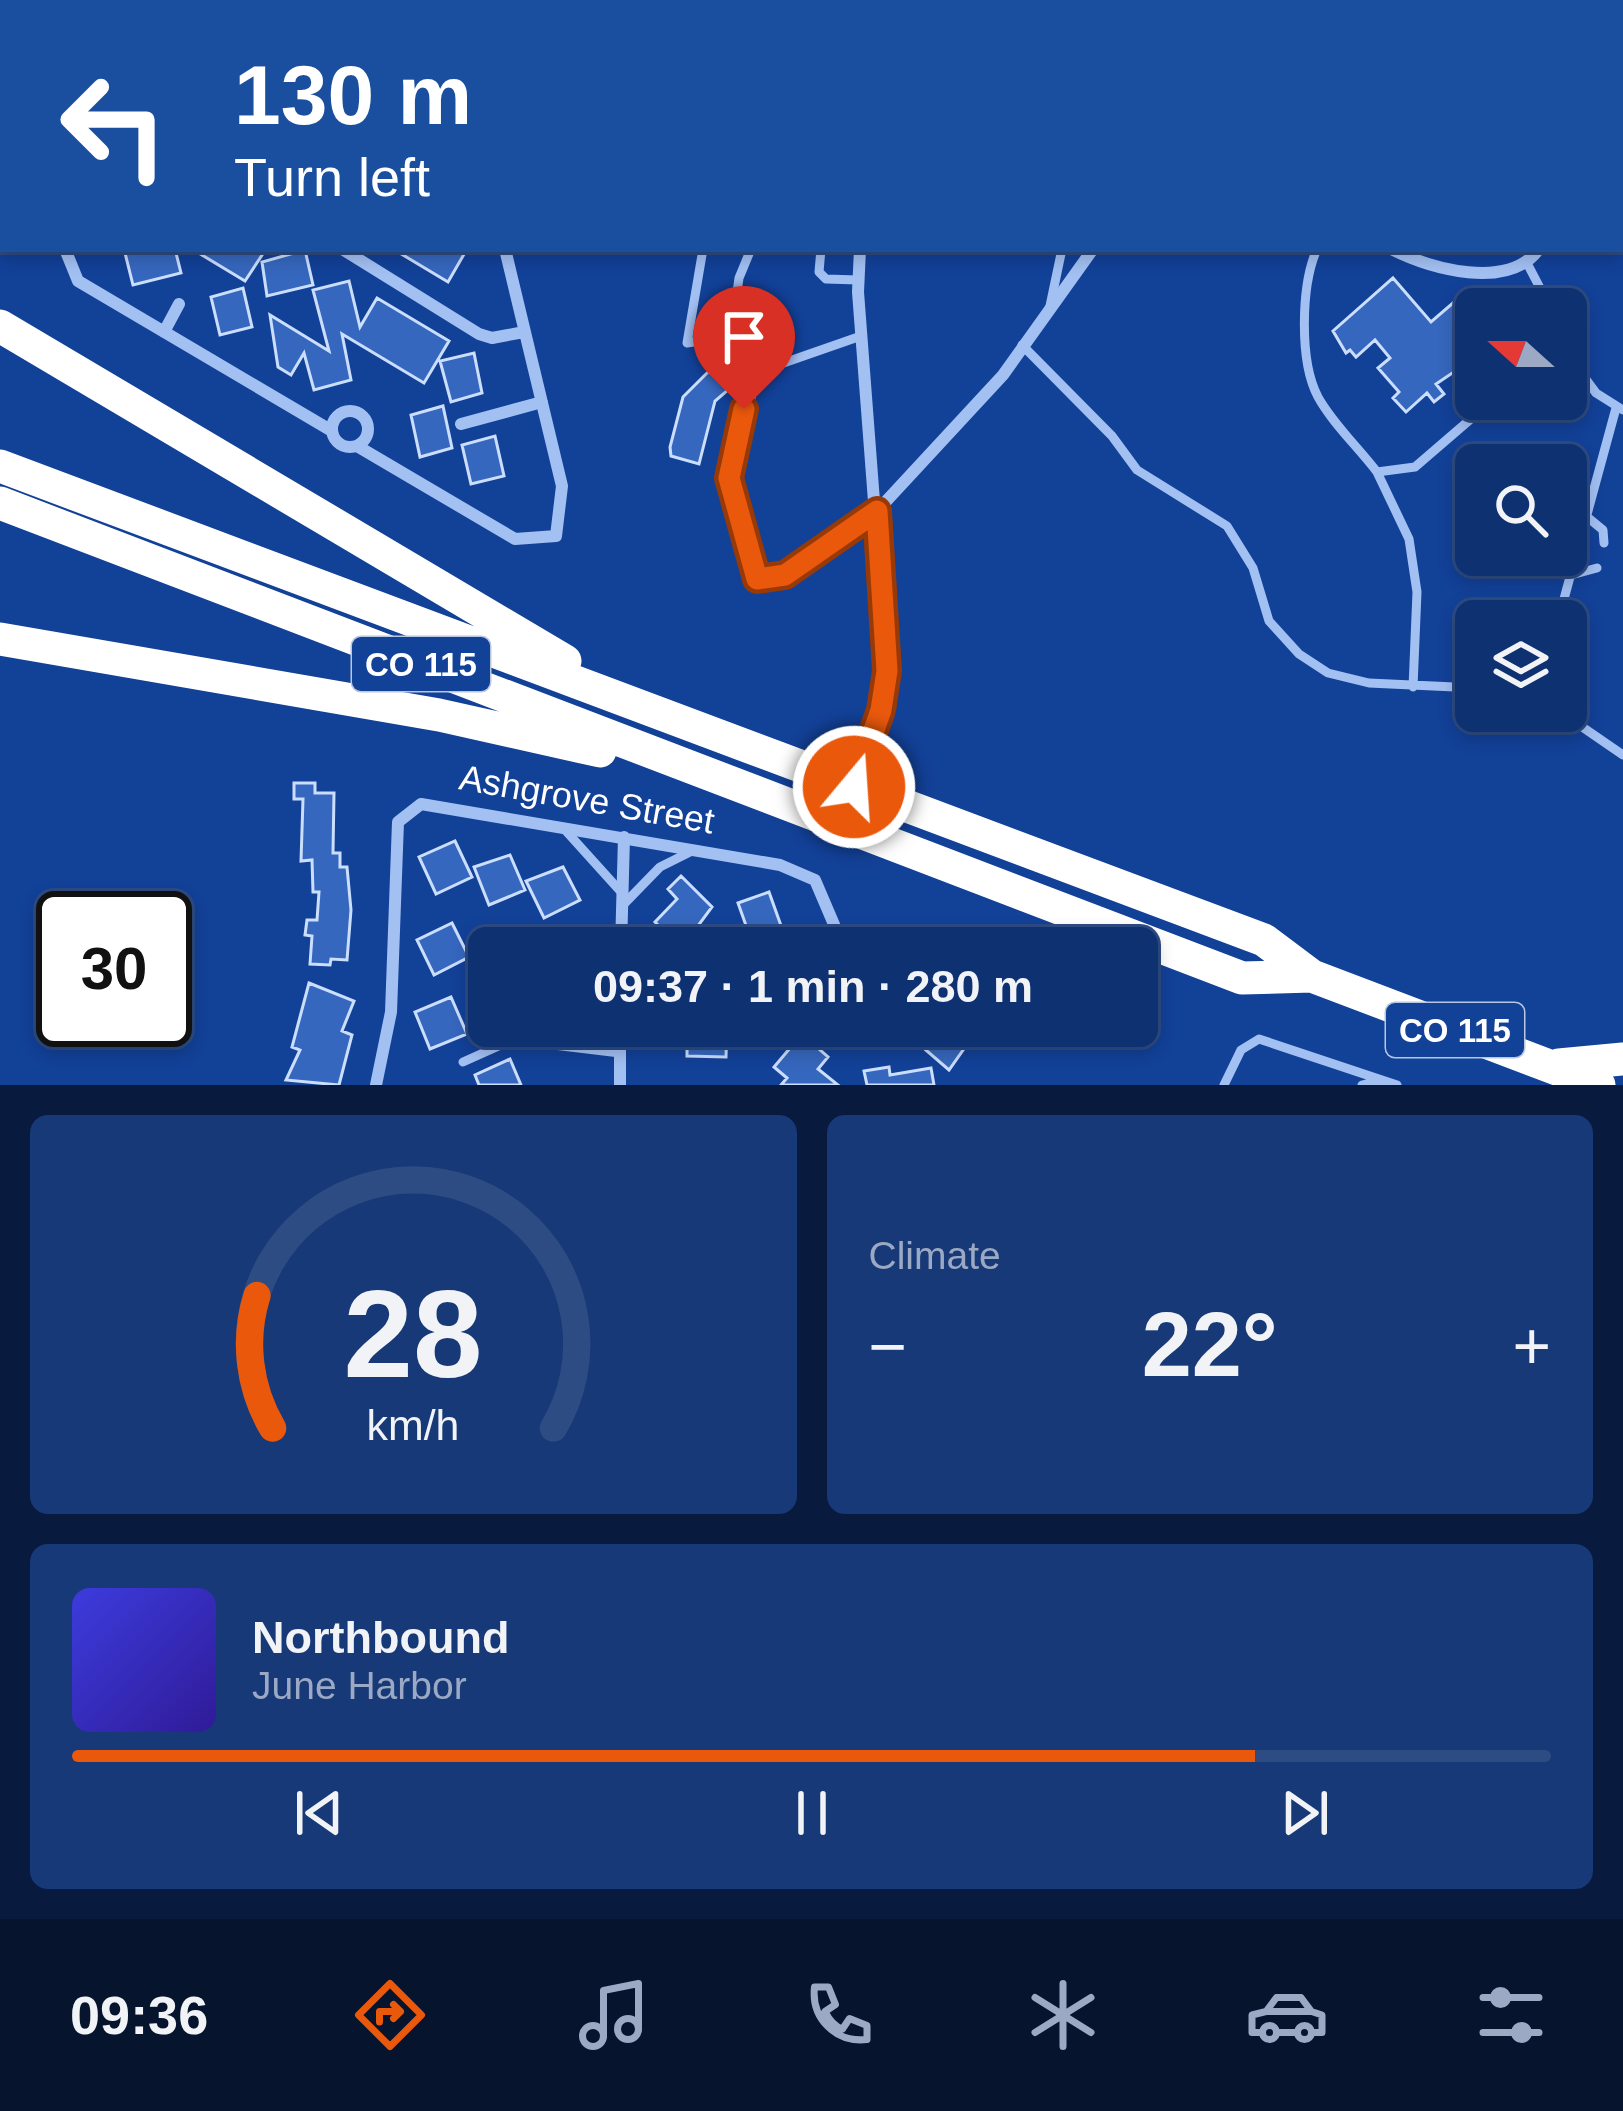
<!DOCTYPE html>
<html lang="en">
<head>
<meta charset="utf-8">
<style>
	:root { --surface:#0e3172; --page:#173977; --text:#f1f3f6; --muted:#9ba9c4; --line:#2e4c84; --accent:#ea580c }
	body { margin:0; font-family:Helvetica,sans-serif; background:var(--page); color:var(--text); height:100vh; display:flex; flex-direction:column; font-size:45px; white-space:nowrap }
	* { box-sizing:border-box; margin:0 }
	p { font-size:39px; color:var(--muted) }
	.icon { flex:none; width:66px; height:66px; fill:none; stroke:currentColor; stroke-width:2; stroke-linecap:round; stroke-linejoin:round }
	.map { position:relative; height:1085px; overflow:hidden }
	.details { display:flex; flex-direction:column; gap:30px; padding:30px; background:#081b3f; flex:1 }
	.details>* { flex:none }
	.banner { position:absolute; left:0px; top:0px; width:1623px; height:252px; box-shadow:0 6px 18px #0003,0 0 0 3px var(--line); background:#1a4fa0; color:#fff; overflow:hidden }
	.needle { width:78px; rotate:291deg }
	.tools { position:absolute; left:1455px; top:288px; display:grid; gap:24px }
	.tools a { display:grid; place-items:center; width:132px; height:132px; border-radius:18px; background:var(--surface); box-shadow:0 6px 18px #0003,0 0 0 3px var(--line); font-size:60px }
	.speed { position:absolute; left:36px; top:891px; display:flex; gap:24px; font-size:60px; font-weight:700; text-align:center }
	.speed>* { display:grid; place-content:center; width:156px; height:156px; border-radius:50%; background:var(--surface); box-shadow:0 6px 18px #0003,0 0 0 3px var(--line); line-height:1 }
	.speed .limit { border:6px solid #111; border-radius:18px; background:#fff; color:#111 }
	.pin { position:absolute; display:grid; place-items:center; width:102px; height:102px; color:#fff; margin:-123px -51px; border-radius:50% 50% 50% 0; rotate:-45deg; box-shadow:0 0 12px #0007 }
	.pin .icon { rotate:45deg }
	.me { position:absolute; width:132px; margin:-66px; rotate:18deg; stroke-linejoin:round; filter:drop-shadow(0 0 9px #0008) }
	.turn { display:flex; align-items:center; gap:42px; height:252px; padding:0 36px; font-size:54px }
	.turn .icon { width:156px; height:156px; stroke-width:2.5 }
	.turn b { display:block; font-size:84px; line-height:102px }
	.big { font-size:90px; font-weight:700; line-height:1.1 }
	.details .widget { flex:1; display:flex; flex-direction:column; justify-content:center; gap:18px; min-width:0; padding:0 42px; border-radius:18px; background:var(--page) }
	.details .dial { align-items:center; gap:0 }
	.dial svg { height:312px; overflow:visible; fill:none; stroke:var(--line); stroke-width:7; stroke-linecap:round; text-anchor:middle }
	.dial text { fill:var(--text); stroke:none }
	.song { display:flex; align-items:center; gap:36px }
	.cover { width:144px; height:144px; border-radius:18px; background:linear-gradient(135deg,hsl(240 70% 55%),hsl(250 70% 35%)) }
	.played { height:12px; border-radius:6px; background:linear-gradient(90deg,var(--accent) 80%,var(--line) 80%) }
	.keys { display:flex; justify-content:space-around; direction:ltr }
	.heat { display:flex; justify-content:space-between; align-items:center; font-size:66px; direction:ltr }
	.details .tiles { flex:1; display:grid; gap:30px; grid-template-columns:1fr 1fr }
	.widget:last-child { grid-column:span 2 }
	.trip { position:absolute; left:468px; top:927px; width:690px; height:120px; border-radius:18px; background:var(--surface); box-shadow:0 6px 18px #0003,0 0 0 3px var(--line); font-weight:700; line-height:120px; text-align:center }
	.tab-bar { display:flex; height:192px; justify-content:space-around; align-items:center; background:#06142e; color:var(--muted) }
	.tab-bar .icon { width:84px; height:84px }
	.tab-bar .selected { color:var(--accent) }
	.tab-bar b { font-size:54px; color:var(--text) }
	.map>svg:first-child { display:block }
	.building { fill:#3667be; stroke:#cbdefd; stroke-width:3 }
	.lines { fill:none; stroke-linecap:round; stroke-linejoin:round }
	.lane { stroke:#a3c0f3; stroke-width:9 }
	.street { stroke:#a3c0f3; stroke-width:12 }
	.highway { stroke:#fff; stroke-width:33 }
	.route-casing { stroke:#983908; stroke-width:30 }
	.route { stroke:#ea580c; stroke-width:21 }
	.labels { text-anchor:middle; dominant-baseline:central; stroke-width:12; stroke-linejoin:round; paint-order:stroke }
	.shield { fill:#124198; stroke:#b8c6e0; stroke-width:3 }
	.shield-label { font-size:33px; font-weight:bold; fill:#fff }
	.street-label { font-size:36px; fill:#fff; stroke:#124198 }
</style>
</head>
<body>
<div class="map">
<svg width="1623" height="1085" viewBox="0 0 1623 1085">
	<rect width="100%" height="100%" fill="#124198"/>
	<!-- building -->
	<path class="building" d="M 140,249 L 175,249 L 181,273 L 133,285 L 125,253 Z
		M 192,249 L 266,249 L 245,281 Z
		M 393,249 L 467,249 L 448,282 Z
		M 305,250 L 313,285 L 267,296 L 262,262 Z
		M 1393,278 L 1431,322 L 1460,297 L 1476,316 L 1476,357 L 1436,384 L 1444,394 L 1434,402 L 1427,393 L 1406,412 L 1393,398 L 1399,392 L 1378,368 L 1390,358 L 1375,340 L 1356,357 L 1350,350 L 1346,353 L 1333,331 Z
		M 349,281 L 360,327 L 377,298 L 449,341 L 424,383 L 342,334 L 351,380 L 314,390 L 304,353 L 291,375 L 278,367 L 270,315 L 329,351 L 313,290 Z
		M 243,288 L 252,327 L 220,335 L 211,297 Z
		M 474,353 L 482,393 L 451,402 L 440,361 Z
		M 709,371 L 728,390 L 715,401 L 699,464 L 671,456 L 670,447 L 683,397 Z
		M 443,406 L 452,448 L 420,457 L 411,415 Z
		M 495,436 L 504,476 L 471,484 L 462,445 Z
		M 294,783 L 315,783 L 315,793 L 334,793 L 333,853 L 340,853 L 340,867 L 347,867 L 351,910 L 347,960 L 331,959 L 330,965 L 310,964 L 312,936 L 305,935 L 307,920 L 317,920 L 319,892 L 313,892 L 312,860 L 301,861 L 303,799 L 294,799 Z
		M 455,841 L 472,877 L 436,894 L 419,857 Z
		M 510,855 L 525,890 L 489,905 L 474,867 Z
		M 563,867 L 580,900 L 544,918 L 526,881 Z
		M 681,876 L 712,907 L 689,938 L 683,932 L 674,941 L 655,922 L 677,899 L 668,889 Z
		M 769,892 L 789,948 L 754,948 L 738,903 Z
		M 452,923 L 469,957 L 434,975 L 417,940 Z
		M 882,927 L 936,946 L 936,948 L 875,948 Z
		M 309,983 L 354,1001 L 342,1031 L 352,1035 L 339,1085 L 286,1080 L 300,1050 L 292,1047 Z
		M 451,997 L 467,1034 L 430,1049 L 415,1012 Z
		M 655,1026 L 727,1026 L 726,1057 L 687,1056 L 687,1049 L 654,1042 Z
		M 942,1026 L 980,1026 L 949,1070 L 920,1045 Z
		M 802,1034 L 828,1057 L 818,1069 L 838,1085 L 781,1085 L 787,1078 L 774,1067 Z
		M 510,1059 L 521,1085 L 479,1085 L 475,1075 Z
		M 889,1067 L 890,1075 L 931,1068 L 934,1085 L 867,1085 L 864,1071 Z"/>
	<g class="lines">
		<!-- lane -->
		<path class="lane" d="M 592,3 L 594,0
			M 956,3 L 957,0
			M 1141,3 L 1143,0
			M 703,249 L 687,343 L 731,336 L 739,278 L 751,249
			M 821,249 L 819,272 L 826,279 L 858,280
			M 1317,249 C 1301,285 1299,361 1318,397 C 1333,424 1358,447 1377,472 L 1415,467 L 1494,399
			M 1527,263 L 1551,309
			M 1050,306 L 1062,249
			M 731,336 L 739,360 L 758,372 L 861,336
			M 1566,339 L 1579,370 L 1566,379
			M 1022,345 L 1112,436 L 1137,470 L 1227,526 L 1253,568 L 1269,621 L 1299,654 L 1328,673 L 1369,683 L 1476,688
			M 1579,370 L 1596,393 L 1623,410
			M 758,372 L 729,478 L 757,579 L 785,575 L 877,511
			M 1377,472 L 1409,539 L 1417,592 L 1413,687
			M 1586,516 L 1603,530 L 1604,543
			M 1571,575 L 1597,568
			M 1558,621 L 1616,408
			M 1559,711 L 1623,755
			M 566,831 L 622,893
			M 622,906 L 660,867 L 692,851
			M 463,1062 L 512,1040 L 620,1053
			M 1224,1085 L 1241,1050 L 1259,1039 L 1397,1085
			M 1362,1085 L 1382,1080"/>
		<!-- street -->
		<path class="street" d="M 438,0 L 439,3
			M 1605,0 L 1611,3
			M 55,3 L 56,0
			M 221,3 L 222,0
			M 913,3 L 915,0
			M 1277,3 L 1279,0
			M 1558,3 L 1572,0
			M 1620,8 L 1623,9
			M 1620,185 L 1623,184
			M 65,249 L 78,281 L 332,431
			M 342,249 L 479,334 L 492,338 L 524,332
			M 1391,249 C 1431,269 1508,291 1539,249
			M 164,332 L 179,304
			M332 429a18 18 0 1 1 36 0a18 18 0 1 1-36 0Z
			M 461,424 L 542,402
			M 357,446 L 515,539 L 556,536 L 562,486 L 505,249
			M 877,511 L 1003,375 L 1093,249
			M 842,820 L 881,711 L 887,671 L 858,292 L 860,249
			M 621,948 L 624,837
			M 376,1085 L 391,1012 L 398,822 L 421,804 L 780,865 L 815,880 L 844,948
			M 620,1085 L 620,1026"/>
		<!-- highway -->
		<path class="highway" d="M 0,326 L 565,661
			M 0,466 L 1264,940 L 1312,976 L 1599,1085
			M 0,503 L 1242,978 L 1312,976
			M 0,639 L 439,715 L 600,751
			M 1559,1065 L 1623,1059"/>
	</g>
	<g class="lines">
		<!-- route casing -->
		<g class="route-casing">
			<path id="route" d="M 744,409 L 729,478 L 757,579 L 785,575 L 877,511 L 887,671 L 881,710 L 854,787"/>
		</g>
		<!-- route -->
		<use href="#route" class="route"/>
	</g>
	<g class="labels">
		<!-- shield labels -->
		<g class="shield">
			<rect x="352" y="637" width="138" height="54" rx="9"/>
			<rect x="1386" y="1003" width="138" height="54" rx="9"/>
		</g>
		<g class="shield-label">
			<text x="421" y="664">CO 115</text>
			<text x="1455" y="1030">CO 115</text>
		</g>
		<!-- street labels -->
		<g class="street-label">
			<text transform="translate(587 799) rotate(10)">Ashgrove Street</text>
		</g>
	</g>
</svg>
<div class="tools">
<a><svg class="needle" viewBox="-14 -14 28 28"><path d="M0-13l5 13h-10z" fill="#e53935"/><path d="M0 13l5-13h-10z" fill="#9ba9c4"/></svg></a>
<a><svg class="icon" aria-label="search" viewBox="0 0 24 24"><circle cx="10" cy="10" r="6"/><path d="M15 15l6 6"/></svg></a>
<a><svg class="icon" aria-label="layers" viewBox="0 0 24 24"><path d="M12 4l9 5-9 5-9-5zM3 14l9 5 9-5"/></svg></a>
</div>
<div class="speed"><div class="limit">30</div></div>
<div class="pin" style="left:744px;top:409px;background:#d93025"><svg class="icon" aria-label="arrive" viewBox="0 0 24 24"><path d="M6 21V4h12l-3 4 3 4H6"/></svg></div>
<svg class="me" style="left:854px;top:787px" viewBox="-20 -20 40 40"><circle r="17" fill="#ea580c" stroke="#fff" stroke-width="3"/><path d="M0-11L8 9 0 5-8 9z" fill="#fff"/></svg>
<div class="trip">09:37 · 1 min · 280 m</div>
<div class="banner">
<div class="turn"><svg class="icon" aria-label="left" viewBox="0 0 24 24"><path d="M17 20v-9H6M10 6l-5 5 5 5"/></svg><div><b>130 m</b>Turn left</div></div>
</div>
</div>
<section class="details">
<div class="tiles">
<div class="widget dial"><svg viewBox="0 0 100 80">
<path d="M14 69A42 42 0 1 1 86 69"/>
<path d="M14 69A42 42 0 0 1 10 35" stroke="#ea580c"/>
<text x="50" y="56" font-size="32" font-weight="700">28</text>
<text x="50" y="72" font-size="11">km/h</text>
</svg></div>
<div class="widget"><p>Climate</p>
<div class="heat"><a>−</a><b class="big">22°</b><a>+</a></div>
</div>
<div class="widget">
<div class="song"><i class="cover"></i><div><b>Northbound</b><p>June Harbor</p></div></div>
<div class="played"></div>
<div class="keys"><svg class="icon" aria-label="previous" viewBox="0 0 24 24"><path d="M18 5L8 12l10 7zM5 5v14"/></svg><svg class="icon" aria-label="pause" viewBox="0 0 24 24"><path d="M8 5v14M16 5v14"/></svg><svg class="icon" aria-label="next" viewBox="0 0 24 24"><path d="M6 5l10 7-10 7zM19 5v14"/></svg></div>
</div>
</div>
</section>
<nav class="tab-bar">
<b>09:36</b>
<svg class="icon selected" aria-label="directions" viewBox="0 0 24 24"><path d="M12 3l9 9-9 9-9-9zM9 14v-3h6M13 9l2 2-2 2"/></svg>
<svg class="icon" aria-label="music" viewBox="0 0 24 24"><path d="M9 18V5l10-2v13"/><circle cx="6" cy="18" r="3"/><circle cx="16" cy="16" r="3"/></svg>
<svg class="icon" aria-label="phone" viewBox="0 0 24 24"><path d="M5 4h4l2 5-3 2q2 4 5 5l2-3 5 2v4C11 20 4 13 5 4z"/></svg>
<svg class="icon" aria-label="climate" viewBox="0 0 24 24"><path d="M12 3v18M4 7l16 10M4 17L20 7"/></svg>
<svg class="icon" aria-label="car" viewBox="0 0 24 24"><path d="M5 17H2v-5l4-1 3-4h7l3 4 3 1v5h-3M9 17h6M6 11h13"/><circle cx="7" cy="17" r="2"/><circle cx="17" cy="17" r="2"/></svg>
<svg class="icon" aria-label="filters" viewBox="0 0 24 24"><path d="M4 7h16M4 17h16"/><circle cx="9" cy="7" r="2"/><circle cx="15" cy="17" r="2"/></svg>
</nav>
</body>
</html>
